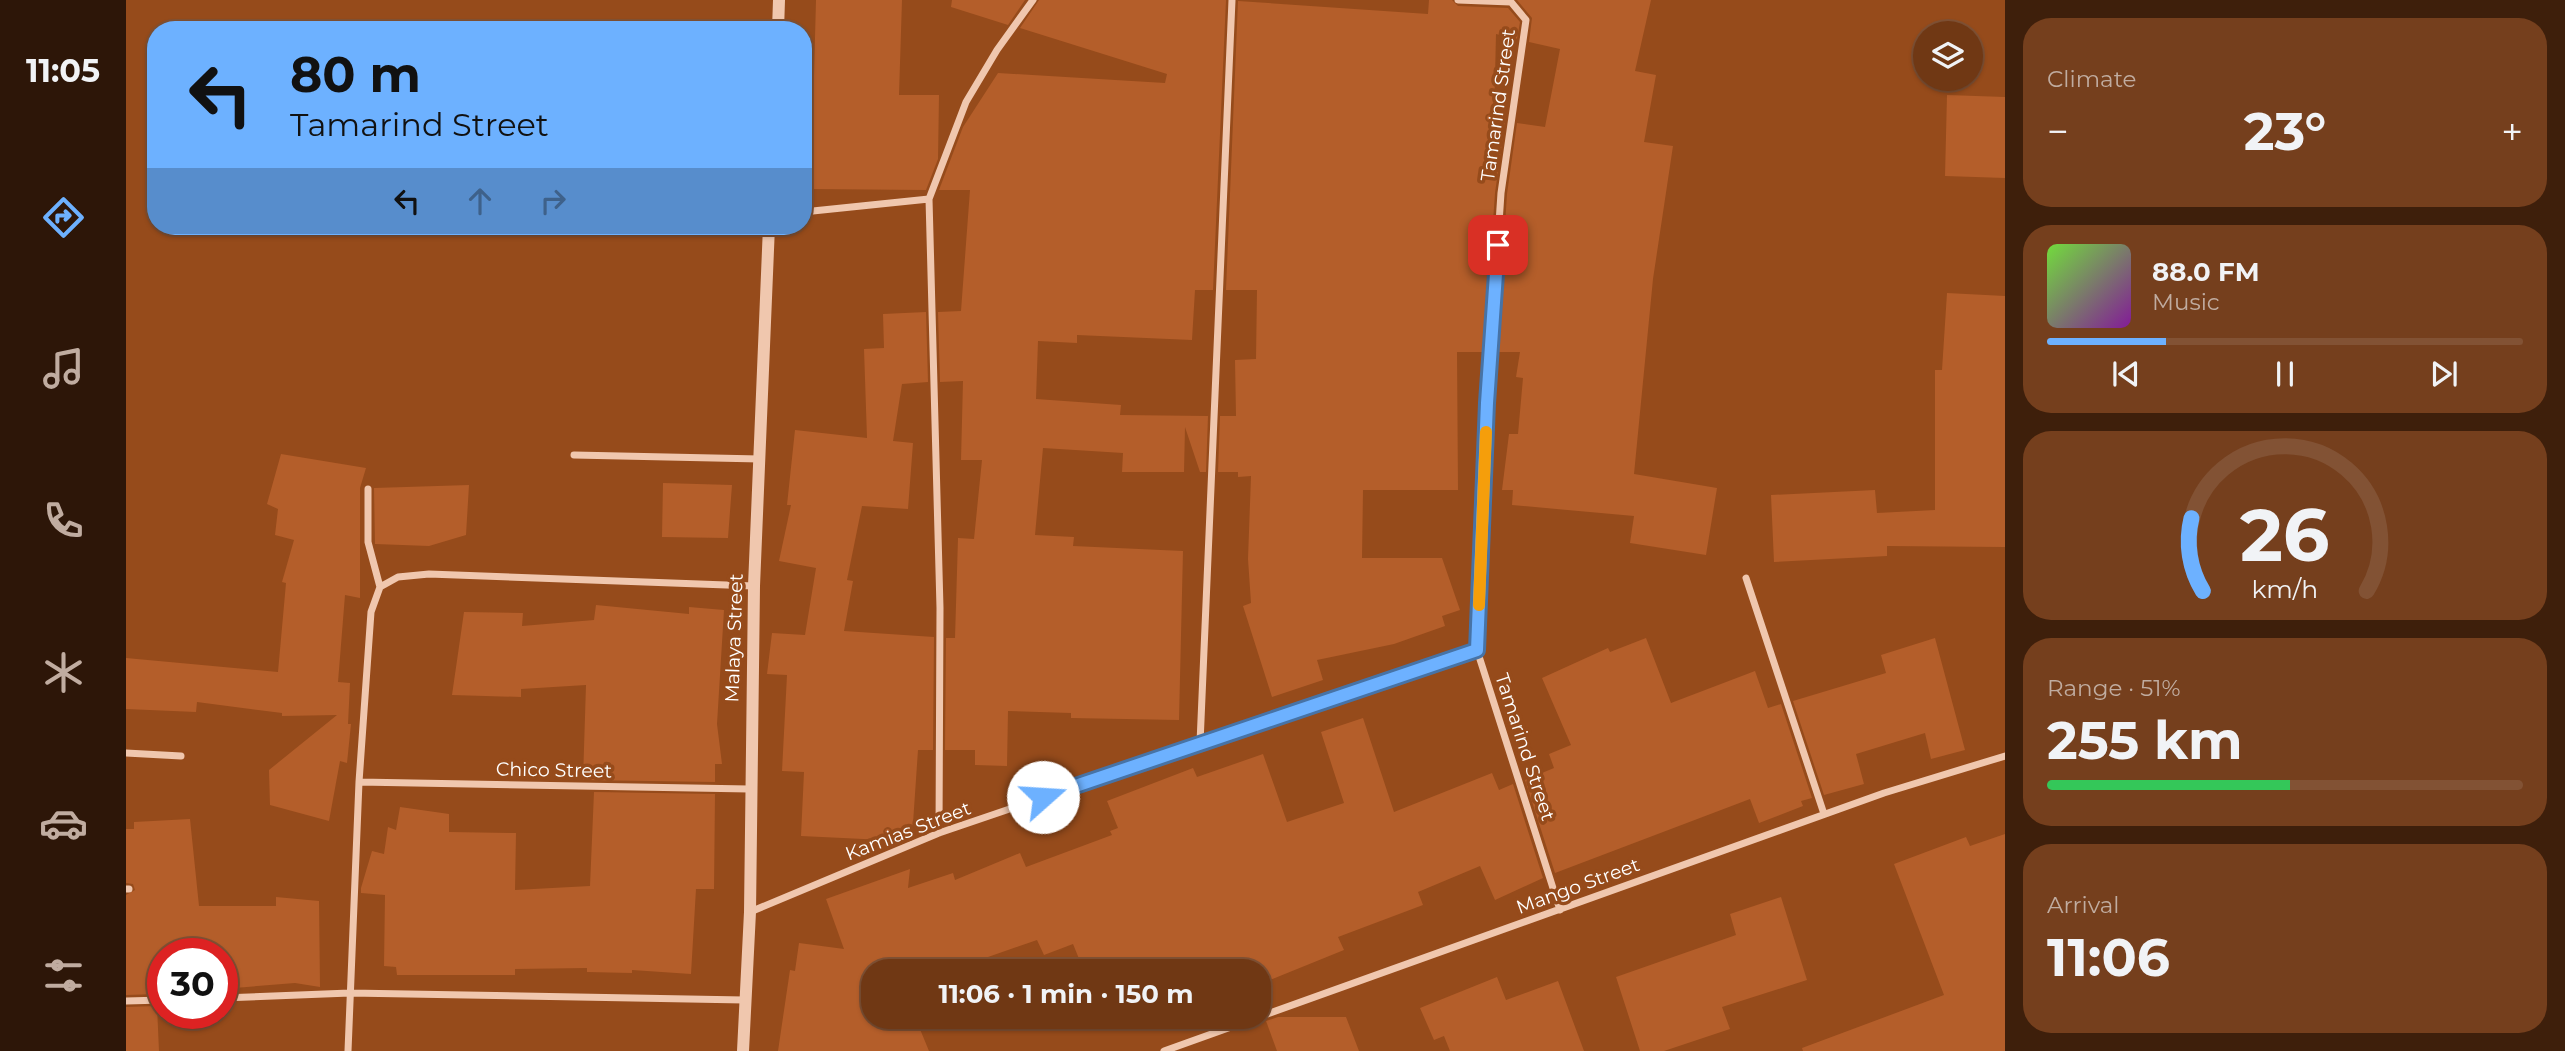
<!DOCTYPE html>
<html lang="en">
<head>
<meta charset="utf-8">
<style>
	:root { --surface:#703814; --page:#753f1d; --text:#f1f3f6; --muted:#c0aca0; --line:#825234; --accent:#6db1ff }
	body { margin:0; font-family:Montserrat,sans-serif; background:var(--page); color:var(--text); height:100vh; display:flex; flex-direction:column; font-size:26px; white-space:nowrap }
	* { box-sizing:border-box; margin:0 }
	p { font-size:23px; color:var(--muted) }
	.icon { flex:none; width:38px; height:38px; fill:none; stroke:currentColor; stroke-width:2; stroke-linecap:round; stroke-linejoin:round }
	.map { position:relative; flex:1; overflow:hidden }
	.panel { display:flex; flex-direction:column; gap:18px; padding:18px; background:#3e1f0b; width:560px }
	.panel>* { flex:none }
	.top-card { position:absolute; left:21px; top:21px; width:665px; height:214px; border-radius:28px; box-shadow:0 2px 5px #0004,0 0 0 2px var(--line); background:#6db1ff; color:#111; overflow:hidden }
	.tools { position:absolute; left:1787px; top:21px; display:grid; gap:14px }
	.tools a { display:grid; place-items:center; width:70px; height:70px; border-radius:50%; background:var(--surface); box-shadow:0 2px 5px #0004,0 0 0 2px var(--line); font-size:35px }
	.speed { position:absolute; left:21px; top:938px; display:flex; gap:14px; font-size:35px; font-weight:700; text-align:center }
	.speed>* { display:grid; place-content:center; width:91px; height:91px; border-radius:50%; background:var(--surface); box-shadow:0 2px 5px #0004,0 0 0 2px var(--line); line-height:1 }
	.speed .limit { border:10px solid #d22; background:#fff; color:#111 }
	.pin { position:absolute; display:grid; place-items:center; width:60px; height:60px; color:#fff; margin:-30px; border-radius:14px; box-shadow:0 4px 10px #0006 }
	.me { position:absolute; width:77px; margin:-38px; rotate:71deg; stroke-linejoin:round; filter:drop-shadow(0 0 5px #0008) }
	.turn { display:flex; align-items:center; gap:24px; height:147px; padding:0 28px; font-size:32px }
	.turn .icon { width:91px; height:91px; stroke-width:2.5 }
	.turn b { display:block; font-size:49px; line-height:60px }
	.lanes { display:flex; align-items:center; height:66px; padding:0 28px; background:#0003; justify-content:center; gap:35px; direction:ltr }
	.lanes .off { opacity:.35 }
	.big { font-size:52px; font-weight:700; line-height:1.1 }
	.panel .tile { flex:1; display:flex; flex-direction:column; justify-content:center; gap:10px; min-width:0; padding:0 24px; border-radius:28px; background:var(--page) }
	.panel .dial { align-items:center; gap:0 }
	.dial svg { height:182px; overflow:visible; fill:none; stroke:var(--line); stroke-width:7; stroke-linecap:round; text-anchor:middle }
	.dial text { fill:var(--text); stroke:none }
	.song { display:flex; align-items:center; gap:21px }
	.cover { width:84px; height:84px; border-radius:10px; background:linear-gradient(135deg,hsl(100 70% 55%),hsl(290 70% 35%)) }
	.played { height:7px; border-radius:4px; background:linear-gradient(90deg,var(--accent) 25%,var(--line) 25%) }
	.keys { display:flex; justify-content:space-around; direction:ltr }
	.heat { display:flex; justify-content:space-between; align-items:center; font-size:38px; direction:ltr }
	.charge { height:10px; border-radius:5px; background:linear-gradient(90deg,#34c759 51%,var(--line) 0) }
	.trip { position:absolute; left:735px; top:959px; width:410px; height:70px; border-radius:28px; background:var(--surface); box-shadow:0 2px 5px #0004,0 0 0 2px var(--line); font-weight:700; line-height:70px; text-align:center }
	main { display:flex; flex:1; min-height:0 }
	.tabs { display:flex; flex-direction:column; width:126px; justify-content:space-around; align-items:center; background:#2d1608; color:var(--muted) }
	.tabs .icon { width:49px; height:49px }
	.tabs .current { color:var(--accent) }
	.tabs b { font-size:32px; color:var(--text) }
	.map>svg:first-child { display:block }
	.building { fill:#b45e2a }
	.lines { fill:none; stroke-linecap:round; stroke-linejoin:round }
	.minor { stroke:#f0c7ae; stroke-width:7 }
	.tertiary { stroke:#f0c7ae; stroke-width:12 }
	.route-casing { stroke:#4773a6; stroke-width:18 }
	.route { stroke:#6db1ff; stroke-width:12 }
	.slow { stroke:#f59e0b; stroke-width:12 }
	.labels { text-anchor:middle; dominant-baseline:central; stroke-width:7; stroke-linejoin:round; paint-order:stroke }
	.street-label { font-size:19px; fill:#fff; stroke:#964b1b }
</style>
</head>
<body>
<main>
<nav class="tabs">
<b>11:05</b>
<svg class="icon current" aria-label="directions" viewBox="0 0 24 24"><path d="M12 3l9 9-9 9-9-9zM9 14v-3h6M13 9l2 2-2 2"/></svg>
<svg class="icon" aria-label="music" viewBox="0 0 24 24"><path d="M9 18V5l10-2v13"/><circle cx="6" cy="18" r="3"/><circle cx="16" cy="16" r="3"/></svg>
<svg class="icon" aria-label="phone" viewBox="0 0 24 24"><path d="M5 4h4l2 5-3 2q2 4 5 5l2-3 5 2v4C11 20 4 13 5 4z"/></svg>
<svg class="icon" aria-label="climate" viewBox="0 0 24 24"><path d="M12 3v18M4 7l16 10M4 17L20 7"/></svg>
<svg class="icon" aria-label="car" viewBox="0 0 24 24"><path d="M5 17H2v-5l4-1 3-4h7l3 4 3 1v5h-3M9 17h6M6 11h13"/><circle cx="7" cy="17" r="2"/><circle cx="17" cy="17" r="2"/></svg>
<svg class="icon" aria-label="filters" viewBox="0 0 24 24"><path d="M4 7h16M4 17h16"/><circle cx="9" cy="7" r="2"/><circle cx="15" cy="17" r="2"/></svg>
</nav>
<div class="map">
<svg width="1879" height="1051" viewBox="0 0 1879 1051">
	<rect width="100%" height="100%" fill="#964b1b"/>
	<!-- building -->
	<path class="building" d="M 690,0 L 776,0 L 773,95 L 813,95 L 812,159 L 800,190 L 685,189 Z
		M 826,0 L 899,0 L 882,25 L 825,7 Z
		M 913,0 L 1100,0 L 1087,290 L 1069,290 L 1066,340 L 951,335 L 951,343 L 912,341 L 910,399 L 995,405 L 994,415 L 1082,416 L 1080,472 L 1074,472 L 1059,427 L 1058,472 L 996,472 L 997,453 L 917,448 L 909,535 L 948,537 L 947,546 L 1057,551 L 1053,720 L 945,718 L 945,713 L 882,711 L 881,766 L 849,765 L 849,750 L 819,750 L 820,638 L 829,638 L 832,538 L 848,539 L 856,460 L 835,460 L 837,381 L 814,382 L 812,312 L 835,311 L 844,190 L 813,190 L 837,127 L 872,73 L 1039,83 L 1041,74 L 894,28 Z
		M 1303,0 L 1326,0 L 1332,6 L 1382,8 L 1394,22 L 1391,39 L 1370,34 L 1368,120 L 1379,121 L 1369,193 L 1358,352 L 1331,352 L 1332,490 L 1237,490 L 1236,558 L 1316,558 L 1334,610 L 1316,616 L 1319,626 L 1268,644 L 1191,660 L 1197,680 L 1146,697 L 1117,606 L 1125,603 L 1122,559 L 1125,476 L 1112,477 L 1112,472 L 1092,472 L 1094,416 L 1110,416 L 1109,360 L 1130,359 L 1131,290 L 1100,290 L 1112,1 L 1302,14 Z
		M 1391,0 L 1525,0 L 1509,71 L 1530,75 L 1518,142 L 1547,146 L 1527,279 L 1508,474 L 1591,488 L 1580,555 L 1504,543 L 1508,516 L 1386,505 L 1387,490 L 1376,490 L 1383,434 L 1392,434 L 1397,378 L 1390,377 L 1394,352 L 1371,352 L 1381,194 L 1391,123 L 1419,127 L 1434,49 L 1403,42 L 1406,18 Z
		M 1821,95 L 1879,97 L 1879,178 L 1819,176 Z
		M 1821,293 L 1879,296 L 1879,547 L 1761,546 L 1761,556 L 1648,562 L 1645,495 L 1749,490 L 1751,513 L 1809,510 L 1809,370 L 1816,370 Z
		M 800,312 L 802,382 L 776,384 L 767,441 L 787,443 L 782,509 L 736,506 L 721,580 L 727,581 L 718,631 L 808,637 L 807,750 L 792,750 L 786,838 L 779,841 L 675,836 L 678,772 L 656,771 L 661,675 L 641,674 L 646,633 L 679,635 L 690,568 L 653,561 L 665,505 L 661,505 L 669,430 L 741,438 L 738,349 L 758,348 L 757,314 Z
		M 155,454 L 240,468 L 234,488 L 234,598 L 219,595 L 212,682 L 224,683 L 222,724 L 225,724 L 221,763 L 214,761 L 203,821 L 144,805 L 143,770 L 211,715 L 156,716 L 156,713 L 71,702 L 70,712 L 0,709 L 0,658 L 152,672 L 160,583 L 156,582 L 168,540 L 149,535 L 152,509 L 141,504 Z
		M 537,483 L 606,485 L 602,538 L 536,537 Z
		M 343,485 L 340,535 L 303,546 L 249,544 L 248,488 Z
		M 470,605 L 563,614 L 563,607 L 598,610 L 591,724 L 596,764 L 589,764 L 589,782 L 457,780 L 460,685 L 395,689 L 395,697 L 326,695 L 338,612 L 397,613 L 396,626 L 468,620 Z
		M 1520,638 L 1545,703 L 1629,671 L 1642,708 L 1655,704 L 1686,798 L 1675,801 L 1677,806 L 1633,823 L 1624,799 L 1429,873 L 1399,780 L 1428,768 L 1423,754 L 1445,745 L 1416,678 L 1482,648 L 1484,652 Z
		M 1809,638 L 1839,750 L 1805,759 L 1799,733 L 1730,754 L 1738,784 L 1698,795 L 1667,701 L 1760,673 L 1755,655 Z
		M 1237,718 L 1268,812 L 1366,773 L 1373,790 L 1387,784 L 1417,878 L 1369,900 L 1354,866 L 1292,892 L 1297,905 L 1212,937 L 1218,950 L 1132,985 L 1132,971 L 958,971 L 947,944 L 918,955 L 911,940 L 822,971 L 747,971 L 747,1017 L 789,1017 L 803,1051 L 652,1051 L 664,970 L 669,971 L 673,943 L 718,949 L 700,899 L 784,869 L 782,888 L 827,873 L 829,880 L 894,853 L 900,867 L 986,835 L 984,831 L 992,828 L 981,801 L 1067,768 L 1071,777 L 1137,754 L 1161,822 L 1218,803 L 1195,732 Z
		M 468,792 L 589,794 L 588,889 L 570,889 L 565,974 L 506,970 L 506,973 L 461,972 L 461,968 L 389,969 L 389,975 L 271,975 L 270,967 L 258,966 L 259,895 L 235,893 L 235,888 L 246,851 L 258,854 L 262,827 L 270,830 L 274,807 L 323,814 L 323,832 L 390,833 L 389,890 L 464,886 Z
		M 64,819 L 73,906 L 150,906 L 150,897 L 193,901 L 194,987 L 169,983 L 96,989 L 96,954 L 37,954 L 37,978 L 30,978 L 31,994 L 0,995 L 0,895 L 9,890 L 7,884 L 0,883 L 0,829 L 8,829 L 8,822 Z
		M 1879,834 L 1879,1051 L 1677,1051 L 1676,1048 L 1818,995 L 1768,864 L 1840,837 L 1844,846 Z
		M 1655,897 L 1681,980 L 1596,1007 L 1604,1029 L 1538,1051 L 1514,1051 L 1490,977 L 1610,935 L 1604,914 Z
		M 1371,977 L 1380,1000 L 1432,981 L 1458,1051 L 1324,1051 L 1318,1036 L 1308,1040 L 1294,1008 Z
		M 31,1006 L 33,1051 L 0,1051 L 0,1007 Z
		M 1152,1017 L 1220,1017 L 1233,1051 L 1151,1051 L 1140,1021 Z"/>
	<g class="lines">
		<!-- minor -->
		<path class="minor" d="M 1332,0 L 1385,2 L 1400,20 L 1375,193 L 1361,403 L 1351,650 L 1434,910
			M 677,212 L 803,199
			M 448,455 L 634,459
			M 242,489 L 242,542 L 254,587
			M 1620,578 L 1698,814
			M 1074,743 L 1106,0
			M 0,753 L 55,756
			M 233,782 L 623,789
			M 813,833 L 814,608 L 803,199 L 840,102 L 871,50 L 907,0
			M 0,889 L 3,889
			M 624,912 L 813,833 L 1351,650
			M 96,998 L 224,993 L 618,1000
			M 0,1001 L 37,1000
			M 222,1051 L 233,782 L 245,612 L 254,587 L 272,577 L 303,574 L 628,586
			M 1038,1051 L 1758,793 L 1879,756"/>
		<!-- tertiary -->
		<path class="tertiary" d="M 652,30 L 653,0
			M 617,1051 L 624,912 L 628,586 L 643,226"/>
	</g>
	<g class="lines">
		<!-- route casing -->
		<g class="route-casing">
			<path id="route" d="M 917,797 L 1351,650 L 1361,403 L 1372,245"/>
		</g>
		<!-- route -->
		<use href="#route" class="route"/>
		<!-- slow -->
		<path class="slow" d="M 1353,605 L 1360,432"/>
	</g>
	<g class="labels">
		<!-- street labels -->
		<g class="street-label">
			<text transform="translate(1372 105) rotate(-82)">Tamarind Street</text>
			<text transform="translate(608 638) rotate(-88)">Malaya Street</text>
			<text transform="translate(1399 747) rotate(72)">Tamarind Street</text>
			<text transform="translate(428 770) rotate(1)">Chico Street</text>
			<text transform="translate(782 831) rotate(-21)">Kamias Street</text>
			<text transform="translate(1452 886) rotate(-20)">Mango Street</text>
		</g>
	</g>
</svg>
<div class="tools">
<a><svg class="icon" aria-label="layers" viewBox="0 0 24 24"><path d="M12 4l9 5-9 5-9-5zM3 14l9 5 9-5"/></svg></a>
</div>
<div class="speed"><div class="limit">30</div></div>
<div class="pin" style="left:1372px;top:245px;background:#d93025"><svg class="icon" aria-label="arrive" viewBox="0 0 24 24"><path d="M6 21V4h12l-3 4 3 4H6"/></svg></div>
<svg class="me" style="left:917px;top:797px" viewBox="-20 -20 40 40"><circle r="19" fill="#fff"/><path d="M0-13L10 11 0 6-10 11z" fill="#6db1ff"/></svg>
<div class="trip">11:06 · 1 min · 150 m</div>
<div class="top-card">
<div class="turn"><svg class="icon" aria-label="left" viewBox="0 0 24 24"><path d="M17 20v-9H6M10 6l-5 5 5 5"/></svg><div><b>80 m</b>Tamarind Street</div></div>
<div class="lanes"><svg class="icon" aria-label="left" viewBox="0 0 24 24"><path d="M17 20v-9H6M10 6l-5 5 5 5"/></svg><svg class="icon off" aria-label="ahead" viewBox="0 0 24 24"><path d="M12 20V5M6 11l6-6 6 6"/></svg><svg class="icon off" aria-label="right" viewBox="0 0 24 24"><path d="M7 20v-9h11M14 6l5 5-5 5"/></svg></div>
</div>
</div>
<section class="panel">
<div class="tile"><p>Climate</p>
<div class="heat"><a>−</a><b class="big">23°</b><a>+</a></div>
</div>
<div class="tile">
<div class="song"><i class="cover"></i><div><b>88.0 FM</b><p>Music</p></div></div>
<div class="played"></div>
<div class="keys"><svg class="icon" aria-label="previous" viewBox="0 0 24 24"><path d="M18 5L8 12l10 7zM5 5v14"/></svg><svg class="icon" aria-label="pause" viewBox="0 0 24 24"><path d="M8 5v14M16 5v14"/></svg><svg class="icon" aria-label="next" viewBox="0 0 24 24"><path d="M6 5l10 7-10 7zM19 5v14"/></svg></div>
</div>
<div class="tile dial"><svg viewBox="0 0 100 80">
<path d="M14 69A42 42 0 1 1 86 69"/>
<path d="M14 69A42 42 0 0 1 9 37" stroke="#6db1ff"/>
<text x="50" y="56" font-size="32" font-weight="700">26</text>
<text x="50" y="72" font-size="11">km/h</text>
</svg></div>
<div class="tile"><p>Range · 51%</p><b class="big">255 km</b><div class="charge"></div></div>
<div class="tile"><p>Arrival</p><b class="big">11:06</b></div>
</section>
</main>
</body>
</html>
